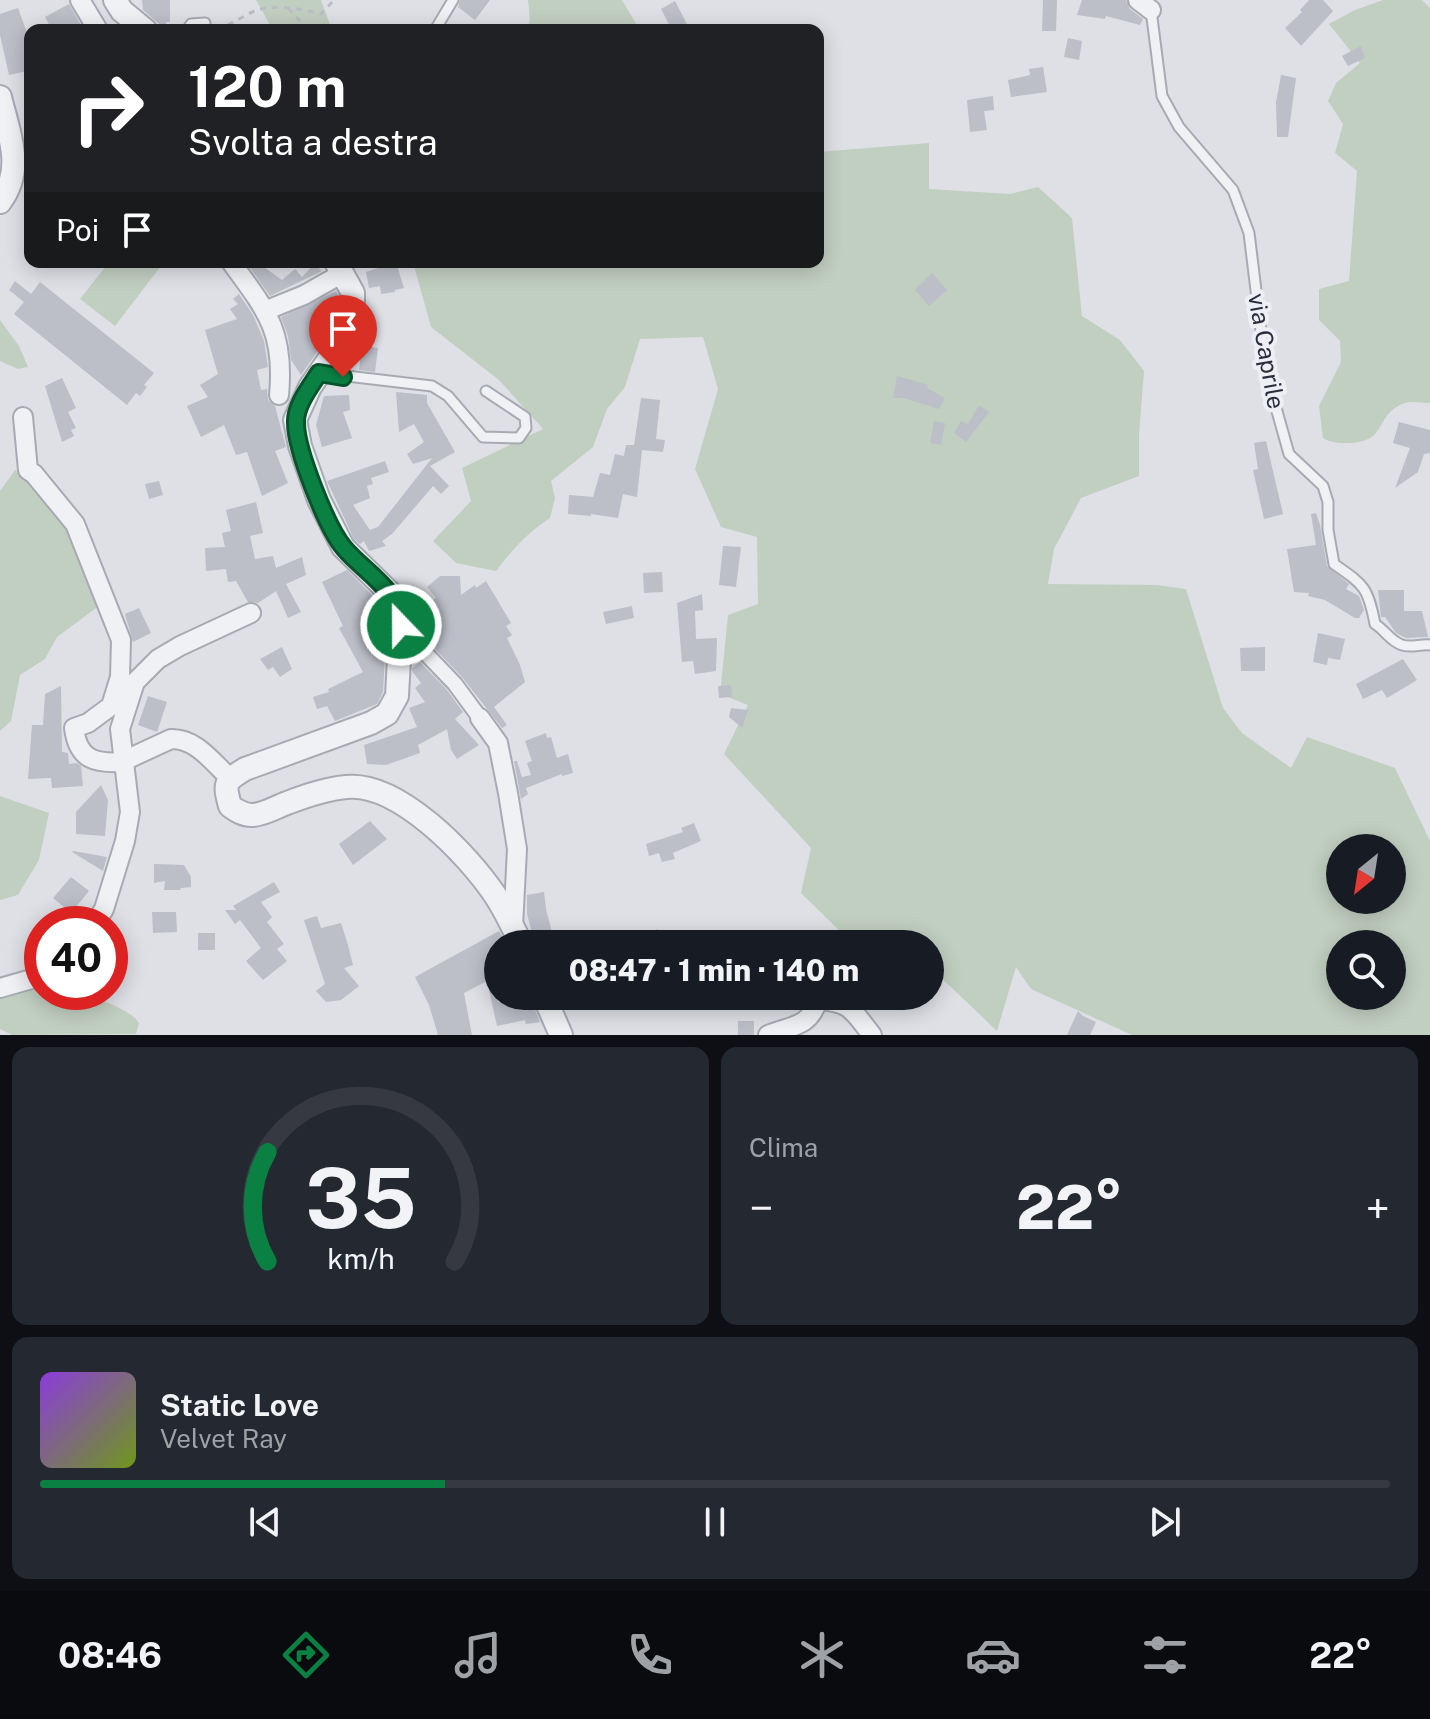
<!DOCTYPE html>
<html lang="it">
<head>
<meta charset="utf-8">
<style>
	:root { --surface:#171b24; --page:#242831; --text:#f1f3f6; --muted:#9ea1a6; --line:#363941; --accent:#0b8043 }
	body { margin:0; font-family:"Public Sans",sans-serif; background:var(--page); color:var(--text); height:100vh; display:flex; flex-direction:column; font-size:30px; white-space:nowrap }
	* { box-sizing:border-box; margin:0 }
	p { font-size:26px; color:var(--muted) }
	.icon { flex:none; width:44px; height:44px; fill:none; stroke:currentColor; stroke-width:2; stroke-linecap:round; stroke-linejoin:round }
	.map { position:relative; height:1035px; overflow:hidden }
	.panel { display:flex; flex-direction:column; gap:12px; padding:12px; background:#0d0f14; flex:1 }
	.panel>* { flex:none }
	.banner { position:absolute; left:24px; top:24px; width:800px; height:244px; border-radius:16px; box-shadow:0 4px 20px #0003; background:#202124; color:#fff; overflow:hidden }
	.needle { width:52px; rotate:210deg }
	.fabs { position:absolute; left:1326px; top:834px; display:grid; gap:16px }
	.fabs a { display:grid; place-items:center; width:80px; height:80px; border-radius:50%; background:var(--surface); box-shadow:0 4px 20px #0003; font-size:40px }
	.speed { position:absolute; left:24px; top:906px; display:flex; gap:16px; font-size:40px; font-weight:700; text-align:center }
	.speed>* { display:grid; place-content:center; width:104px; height:104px; border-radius:50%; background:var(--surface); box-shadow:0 4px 20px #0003; line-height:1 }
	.speed .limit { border:12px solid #d22; background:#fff; color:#111 }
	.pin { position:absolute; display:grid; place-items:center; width:68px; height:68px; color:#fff; margin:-82px -34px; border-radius:50% 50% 50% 0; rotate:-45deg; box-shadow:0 0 8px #0007 }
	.pin .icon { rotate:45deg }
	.me { position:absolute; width:88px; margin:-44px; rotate:338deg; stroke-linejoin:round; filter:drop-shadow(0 0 6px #0008) }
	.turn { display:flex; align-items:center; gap:28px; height:168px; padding:0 32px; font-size:36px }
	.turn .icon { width:104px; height:104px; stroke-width:2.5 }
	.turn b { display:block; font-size:56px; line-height:68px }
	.then { display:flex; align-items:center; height:76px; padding:0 32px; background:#0003; gap:16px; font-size:30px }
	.big { font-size:60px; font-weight:800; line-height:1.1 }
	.panel .tile { flex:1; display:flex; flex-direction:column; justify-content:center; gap:12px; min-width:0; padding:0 28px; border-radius:16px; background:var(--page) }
	.panel .dial { align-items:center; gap:0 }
	.dial svg { height:208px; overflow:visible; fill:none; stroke:var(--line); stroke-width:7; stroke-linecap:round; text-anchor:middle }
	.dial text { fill:var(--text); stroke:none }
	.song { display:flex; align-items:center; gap:24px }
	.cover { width:96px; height:96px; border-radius:12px; background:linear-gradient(135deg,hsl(270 70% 55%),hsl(80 70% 35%)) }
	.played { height:8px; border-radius:4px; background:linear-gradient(90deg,var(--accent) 30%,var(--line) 30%) }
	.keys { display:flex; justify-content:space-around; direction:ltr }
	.heat { display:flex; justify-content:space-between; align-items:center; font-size:44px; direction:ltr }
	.panel .tiles { flex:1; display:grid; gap:12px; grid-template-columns:1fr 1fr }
	.tile:last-child { grid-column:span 2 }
	.trip { position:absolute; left:484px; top:930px; width:460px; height:80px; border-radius:40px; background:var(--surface); box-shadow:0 4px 20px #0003; font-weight:800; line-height:80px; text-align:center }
	.tab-bar { display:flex; height:128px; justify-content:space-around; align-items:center; background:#090b0e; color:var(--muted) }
	.tab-bar .icon { width:56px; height:56px }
	.tab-bar .active { color:var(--accent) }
	.tab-bar b { font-size:36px; color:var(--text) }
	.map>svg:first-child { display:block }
	.green { fill:#c1cfc0; fill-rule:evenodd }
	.building { fill:#bcbec8 }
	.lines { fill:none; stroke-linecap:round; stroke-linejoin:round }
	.service-casing { stroke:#a8aab3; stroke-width:13 }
	.pedestrian-casing { stroke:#a8aab3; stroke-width:18 }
	.minor-casing { stroke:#a8aab3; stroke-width:22 }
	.tertiary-casing { stroke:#a8aab3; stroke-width:26 }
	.path { stroke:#bcbec5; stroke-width:3; stroke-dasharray:6 6; stroke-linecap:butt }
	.service { stroke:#f0f1f5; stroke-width:9 }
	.pedestrian { stroke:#f0f1f5; stroke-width:14 }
	.minor { stroke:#f0f1f5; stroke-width:18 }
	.tertiary { stroke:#f0f1f5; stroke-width:22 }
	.route-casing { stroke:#07532c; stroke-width:20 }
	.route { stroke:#0b8043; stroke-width:14 }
	.labels { text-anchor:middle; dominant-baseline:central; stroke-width:8; stroke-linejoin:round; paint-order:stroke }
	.street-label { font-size:24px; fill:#292c3b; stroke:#edeff4 }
</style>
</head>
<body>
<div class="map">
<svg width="1430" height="1035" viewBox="0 0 1430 1035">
	<rect width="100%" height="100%" fill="#dee0e6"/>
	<!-- green -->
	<path class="green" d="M 256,0 L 321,0 L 332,30 L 273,30 Z
		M 528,0 L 622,0 L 638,27 L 637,30 L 528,30 L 530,19 Z
		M 1383,0 L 1422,0 L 1430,8 L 1430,403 C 1422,403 1412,401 1405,403 C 1373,414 1390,443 1347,443 C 1337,443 1332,443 1323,438 L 1319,406 L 1341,362 L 1340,341 L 1319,320 L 1319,289 L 1349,281 L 1357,171 L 1335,153 L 1343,124 L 1328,101 L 1336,83 L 1360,63 L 1329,24 L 1355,10 Z
		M 929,143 L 929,189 L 1010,194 L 1038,187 L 1072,218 L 1082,316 L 1120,340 L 1144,371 L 1139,435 L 1139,476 L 1081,498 L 1054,549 L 1048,584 L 1157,585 L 1186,589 L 1223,708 L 1242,733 L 1291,768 L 1307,737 L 1395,768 L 1430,841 L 1430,1035 L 1132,1035 L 1031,989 L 1016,967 L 997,1031 L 935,972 L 930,970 L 930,944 L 853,944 L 801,893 L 811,848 L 724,754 L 748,705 L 720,694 L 728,615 L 758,604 L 757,537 L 721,527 L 695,469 L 718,389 L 703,337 L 640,339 L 625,387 L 607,409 L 593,447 L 551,481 L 555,498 L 550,518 C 527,533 513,549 496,571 L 456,563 L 433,541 L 471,501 L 462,468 L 543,429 L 499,380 L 431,327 L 413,262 L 818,262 L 818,152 ZM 1340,848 L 1392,848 L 1392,900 L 1340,900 ZM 1340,944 L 1392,944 L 1392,996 L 1340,996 Z
		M 109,262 L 164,262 L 115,326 L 80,299 Z
		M 0,320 L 19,346 L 28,367 L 18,369 L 0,361 Z
		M 15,470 L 62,505 L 103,603 L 57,637 L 45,659 L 20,675 L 11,721 L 0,731 L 0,491 Z
		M 0,796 L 49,813 L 39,860 L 18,895 L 0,900 Z
		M 42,984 L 42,992 C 53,992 72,989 82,993 C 99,1000 129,1008 139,1023 L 136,1034 L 12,1035 L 0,1029 L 0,996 Z"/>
	<!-- building -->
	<path class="building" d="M 142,0 L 170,0 L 170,22 L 166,22 L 166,30 L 143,10 Z
		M 460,0 L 490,0 L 475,20 L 458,7 Z
		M 1043,0 L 1057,0 L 1056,31 L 1042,31 Z
		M 1082,0 L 1126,0 L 1130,9 L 1143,19 L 1140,25 L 1106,16 L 1105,19 L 1077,15 Z
		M 1309,0 L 1323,0 L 1333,11 L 1301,46 L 1285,28 L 1302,12 L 1300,10 Z
		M 675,1 L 690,30 L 672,30 L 661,9 Z
		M 69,4 L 84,30 L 52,30 L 45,17 Z
		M 18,8 L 30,41 L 30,57 L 25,58 L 28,71 L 9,75 L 0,35 L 0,14 Z
		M 1068,38 L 1082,41 L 1079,60 L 1064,57 Z
		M 1361,46 L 1365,58 L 1348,66 L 1342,56 Z
		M 1043,67 L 1047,92 L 1011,97 L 1008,80 L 1030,75 L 1029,69 Z
		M 1281,75 L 1296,78 L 1288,137 L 1277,137 L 1276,102 Z
		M 993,96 L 994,110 L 984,111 L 987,130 L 970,132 L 967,100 Z
		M 246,262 L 257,262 L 282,280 L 295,269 L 302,277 L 314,264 L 322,271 L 270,296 Z
		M 396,262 L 404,288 L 395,290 L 395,292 L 381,294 L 380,286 L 369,288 L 366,272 Z
		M 932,273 L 947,290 L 929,306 L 915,290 Z
		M 15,281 L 31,294 L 40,282 L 154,373 L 144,385 L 147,387 L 140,396 L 136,393 L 127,405 L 14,314 L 24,302 L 9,290 Z
		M 336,291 L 339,297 L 339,312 L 329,335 L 301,375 L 291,360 L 288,336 L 281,317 Z
		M 239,294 L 253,315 L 264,341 L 268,367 L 257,370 L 261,390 L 267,389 L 268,400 L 275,406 L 286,447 L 275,451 L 288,483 L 262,496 L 247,452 L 236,455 L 224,425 L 201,437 L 187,406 L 208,397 L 200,385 L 218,374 L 205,330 L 237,319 L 230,309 L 238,304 L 233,299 Z
		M 362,346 L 378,348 L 375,372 L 359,370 Z
		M 897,376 L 928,385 L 927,388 L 945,398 L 939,409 L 904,398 L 893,398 Z
		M 62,378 L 76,408 L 68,412 L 76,428 L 71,430 L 74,436 L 62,442 L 45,386 Z
		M 396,392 L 427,395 L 427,403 L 455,452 L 430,466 L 449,486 L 441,494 L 433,486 L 392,534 L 382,541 L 386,546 L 369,551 L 364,541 L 360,544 L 354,539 L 327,481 L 385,461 L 389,472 L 371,478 L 373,484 L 367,486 L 370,498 L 353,505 L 370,530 L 378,527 L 432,458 L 413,464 L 407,454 L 424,442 L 414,424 L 399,432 Z
		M 349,395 L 350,410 L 343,412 L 352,438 L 322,447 L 316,425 L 324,396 Z
		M 641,398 L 660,400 L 656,439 L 665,440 L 663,452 L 642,450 L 637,497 L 623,494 L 618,518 L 591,514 L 591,516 L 568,514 L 569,495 L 593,497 L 600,473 L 610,475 L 615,454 L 624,456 L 626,445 L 634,445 Z
		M 979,405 L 989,412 L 966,442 L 954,433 L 961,421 L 968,424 Z
		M 934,421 L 945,423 L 941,445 L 930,443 Z
		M 1399,422 L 1430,430 L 1430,453 L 1424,454 L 1418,472 L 1395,488 L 1410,448 L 1393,443 Z
		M 1266,441 L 1283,514 L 1264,519 L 1253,470 L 1258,469 L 1254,443 Z
		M 159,481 L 163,495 L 149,499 L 145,484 Z
		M 256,502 L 263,533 L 250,536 L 255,559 L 273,556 L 276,568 L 302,557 L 306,575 L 286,584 L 301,612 L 288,618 L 276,591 L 258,603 L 248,602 L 236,581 L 228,582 L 226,569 L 206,571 L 205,548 L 225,547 L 222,533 L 231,531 L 226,510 Z
		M 1316,513 L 1320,525 L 1327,566 L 1349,584 L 1346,589 L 1359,596 L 1364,610 L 1359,618 L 1355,618 L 1325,600 L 1308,596 L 1309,593 L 1294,592 L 1287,549 L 1316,545 L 1311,514 Z
		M 723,546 L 741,547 L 736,587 L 719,585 Z
		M 347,570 L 378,601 L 381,609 L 376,612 L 386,635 L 386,640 L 379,643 L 385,657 L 383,692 L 377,704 L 335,721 L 327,706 L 317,709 L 313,697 L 329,692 L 328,689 L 363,672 L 339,628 L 343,626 L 322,582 Z
		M 662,572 L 663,592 L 644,593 L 643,573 Z
		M 440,576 L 460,576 L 461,595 L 475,585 L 476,588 L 486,581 L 511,623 L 506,626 L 512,635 L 507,638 L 520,665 L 525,682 L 494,707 L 507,725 L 502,728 L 462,677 L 415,628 L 435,611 L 429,603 L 436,598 L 427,587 Z
		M 1378,590 L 1404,590 L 1404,611 L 1422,611 L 1428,637 L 1406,638 L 1396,633 L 1385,617 L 1381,617 Z
		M 702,594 L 703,610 L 695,611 L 696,639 L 717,638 L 716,671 L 695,674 L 693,661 L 682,662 L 677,603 Z
		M 632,606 L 634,618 L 606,624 L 603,612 Z
		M 139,608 L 151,633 L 133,642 L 125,614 Z
		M 1318,633 L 1345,639 L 1340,660 L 1328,658 L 1327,665 L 1313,662 Z
		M 282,647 L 292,669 L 280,677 L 273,667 L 268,670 L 260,659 Z
		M 1265,647 L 1265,671 L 1241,671 L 1240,648 Z
		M 1403,659 L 1417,680 L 1387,698 L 1382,690 L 1363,699 L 1356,684 Z
		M 420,662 L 447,690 L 463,712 L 455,719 L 479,745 L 457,759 L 451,750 L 447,729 L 418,745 L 420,753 L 386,765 L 367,764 L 364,745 L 417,727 L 409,708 L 425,702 L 415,688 L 421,683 L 412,671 L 412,668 Z
		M 731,685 L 732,697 L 719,698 L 718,686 Z
		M 61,686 L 62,752 L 68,753 L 69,764 L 77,763 L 81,766 L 83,786 L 52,788 L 51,778 L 28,779 L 32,725 L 43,725 L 45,694 Z
		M 148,696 L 167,702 L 157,732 L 138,725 Z
		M 731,708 L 748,710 L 742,728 L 729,717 Z
		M 546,733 L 547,738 L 551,737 L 557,758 L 568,754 L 573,773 L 562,776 L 562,774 L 526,788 L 528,794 L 521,799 L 514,761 L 517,761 L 522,777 L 531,775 L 527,763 L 532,761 L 525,741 Z
		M 101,785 L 108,800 L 105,836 L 76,834 L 76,812 Z
		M 370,821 L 387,839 L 353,865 L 339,844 Z
		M 694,823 L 701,841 L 673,853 L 675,859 L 662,862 L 659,853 L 649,856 L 646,844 L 683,832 L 681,828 Z
		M 73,851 L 107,857 L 103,871 L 72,852 Z
		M 154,864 L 184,865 L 191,877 L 191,887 L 181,888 L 180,890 L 164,890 L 165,881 L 154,883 Z
		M 71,877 L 89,891 L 71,913 L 53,898 Z
		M 274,882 L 280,892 L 261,902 L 272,917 L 267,922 L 284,944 L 277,949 L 287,961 L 263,980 L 246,961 L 261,948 L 240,920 L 235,924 L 225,910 L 236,910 L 233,906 Z
		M 544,892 L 546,909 L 555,944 L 535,944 L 527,914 L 527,895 Z
		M 152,912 L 176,912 L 177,932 L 153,933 Z
		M 317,916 L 321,928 L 341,923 L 348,945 L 353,965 L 344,968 L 359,986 L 341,1000 L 326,1002 L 316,991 L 325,984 L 304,920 Z
		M 657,929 L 666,944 L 634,944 Z
		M 499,931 L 506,944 L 498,944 L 498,1002 L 530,997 L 540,1022 L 526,1024 L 525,1020 L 497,1026 L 487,981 L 464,993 L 472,1035 L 438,1035 L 429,1005 L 415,977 Z
		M 198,933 L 215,933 L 215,950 L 198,950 Z
		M 1078,1011 L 1083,1016 L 1096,1022 L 1090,1035 L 1067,1035 Z
		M 738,1021 L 754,1021 L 754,1035 L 738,1035 Z"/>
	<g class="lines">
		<!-- service casing -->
		<g class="service-casing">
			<path id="service" d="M 1151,10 L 1162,96 L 1179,127 L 1233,190 L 1249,233 L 1266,372 L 1289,454 L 1323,486 L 1328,502 L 1328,530 L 1334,564 C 1364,585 1368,587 1375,624 C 1385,630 1390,641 1402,645 C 1410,648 1421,644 1430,645
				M 187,30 L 191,24 L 205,23
				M 435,30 L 453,0
				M 321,373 L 432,386 L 448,396 L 483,437 L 519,438 L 526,428 L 525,417 L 486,391"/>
		</g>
		<!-- pedestrian casing -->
		<g class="pedestrian-casing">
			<path id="pedestrian" d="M 409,636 L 455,684 L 480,718"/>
		</g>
		<!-- minor casing -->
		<g class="minor-casing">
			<path id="minor" d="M 80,0 L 98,30
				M 1138,0 L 1151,10
				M 231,262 C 267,311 285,332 279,395
				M 267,310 L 304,295 L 343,273
				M 23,417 L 28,470 L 34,474 L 75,524 L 121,640 L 120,677 L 111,706 L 88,723 L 74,728 C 78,760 95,764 125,762
				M 480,718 L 498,743 L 508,793 L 517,849 L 513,927
				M 123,756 L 130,758 L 171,739 C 196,738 213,763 230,778
				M 95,924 L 104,909 L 125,841 L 130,812 L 120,729 L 135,682 L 158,659 L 180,646 L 251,613
				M 0,988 L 35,978 L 42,971
				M 768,1035 C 792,1025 809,1028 818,1000 C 851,1002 852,1010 872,1035"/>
		</g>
		<!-- tertiary casing -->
		<g class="tertiary-casing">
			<path id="tertiary" d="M 115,0 L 122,11 L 145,30
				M 0,97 C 9,134 25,169 0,202
				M 336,262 L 353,293 L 353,315 L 341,342 L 310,387 L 295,420 L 300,446 L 319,500 L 343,547 L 390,593 L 401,620 L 397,696 L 387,714 L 371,723 L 245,769 C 224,782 224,783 230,806 C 237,811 243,815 252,815 C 263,815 276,807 287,803 C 305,796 326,789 346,787 C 398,781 468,855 495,895 C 505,910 513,927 521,944
				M 544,996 L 561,1035"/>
		</g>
		<!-- path -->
		<path class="path" d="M 288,8 L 308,30
			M 216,27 C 231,27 243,15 257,10 C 278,4 301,9 321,14 L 334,0"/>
		<!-- service -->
		<use href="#service" class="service"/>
		<!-- pedestrian -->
		<use href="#pedestrian" class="pedestrian"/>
		<!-- minor -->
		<use href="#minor" class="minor"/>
		<!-- tertiary -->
		<use href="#tertiary" class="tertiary"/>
	</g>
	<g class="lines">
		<!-- route casing -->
		<g class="route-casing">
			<path id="route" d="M 343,377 L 319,373 C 310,387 295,406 296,423 C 296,450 327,528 344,548 C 364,572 401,591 401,625"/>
		</g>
		<!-- route -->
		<use href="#route" class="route"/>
	</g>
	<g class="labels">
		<!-- street labels -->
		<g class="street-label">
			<text transform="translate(1267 351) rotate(80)">via Caprile</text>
		</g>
	</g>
</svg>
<div class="fabs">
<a><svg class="needle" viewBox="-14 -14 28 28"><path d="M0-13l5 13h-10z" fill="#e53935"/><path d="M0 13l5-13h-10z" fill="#9ea1a6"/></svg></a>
<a><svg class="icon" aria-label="search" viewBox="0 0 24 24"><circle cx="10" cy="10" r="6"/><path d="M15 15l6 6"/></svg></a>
</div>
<div class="speed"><div class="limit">40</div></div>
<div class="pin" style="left:343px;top:377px;background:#d93025"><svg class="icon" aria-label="arrive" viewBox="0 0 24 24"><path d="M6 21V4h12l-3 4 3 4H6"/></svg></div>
<svg class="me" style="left:401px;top:625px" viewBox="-20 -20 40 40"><circle r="17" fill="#0b8043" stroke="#fff" stroke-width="3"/><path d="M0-11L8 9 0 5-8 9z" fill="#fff"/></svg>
<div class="trip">08:47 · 1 min · 140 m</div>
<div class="banner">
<div class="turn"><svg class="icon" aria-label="right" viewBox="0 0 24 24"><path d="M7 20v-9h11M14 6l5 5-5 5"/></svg><div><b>120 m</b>Svolta a destra</div></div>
<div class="then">Poi<svg class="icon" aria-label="arrive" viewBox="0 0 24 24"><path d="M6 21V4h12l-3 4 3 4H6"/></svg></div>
</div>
</div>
<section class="panel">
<div class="tiles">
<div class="tile dial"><svg viewBox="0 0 100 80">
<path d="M14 69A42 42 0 1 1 86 69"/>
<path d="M14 69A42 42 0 0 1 14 27" stroke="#0b8043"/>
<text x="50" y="56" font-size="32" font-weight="700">35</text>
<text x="50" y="72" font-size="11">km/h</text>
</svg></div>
<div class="tile"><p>Clima</p>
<div class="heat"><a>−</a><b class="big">22°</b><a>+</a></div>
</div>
<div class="tile">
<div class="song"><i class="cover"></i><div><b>Static Love</b><p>Velvet Ray</p></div></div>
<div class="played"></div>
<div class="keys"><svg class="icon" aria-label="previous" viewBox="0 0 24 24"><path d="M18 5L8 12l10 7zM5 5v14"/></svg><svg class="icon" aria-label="pause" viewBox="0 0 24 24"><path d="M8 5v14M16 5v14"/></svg><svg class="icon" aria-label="next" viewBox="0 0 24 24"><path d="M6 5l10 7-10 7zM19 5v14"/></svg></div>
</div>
</div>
</section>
<nav class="tab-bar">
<b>08:46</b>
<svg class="icon active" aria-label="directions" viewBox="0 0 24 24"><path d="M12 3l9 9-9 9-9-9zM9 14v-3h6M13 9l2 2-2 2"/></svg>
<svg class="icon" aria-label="music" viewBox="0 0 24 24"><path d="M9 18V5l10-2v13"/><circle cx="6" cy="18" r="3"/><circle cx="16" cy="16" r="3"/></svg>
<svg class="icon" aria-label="phone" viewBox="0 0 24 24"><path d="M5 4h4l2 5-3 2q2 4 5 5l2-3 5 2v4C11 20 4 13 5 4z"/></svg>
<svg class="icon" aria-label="climate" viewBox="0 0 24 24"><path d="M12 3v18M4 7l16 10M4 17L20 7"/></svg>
<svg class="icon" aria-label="car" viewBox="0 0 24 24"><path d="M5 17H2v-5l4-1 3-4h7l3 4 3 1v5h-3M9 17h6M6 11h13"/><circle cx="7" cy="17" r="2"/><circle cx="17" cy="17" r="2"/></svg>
<svg class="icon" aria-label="filters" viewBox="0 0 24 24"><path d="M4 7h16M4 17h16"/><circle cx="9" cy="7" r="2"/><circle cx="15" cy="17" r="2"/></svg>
<b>22°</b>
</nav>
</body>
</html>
